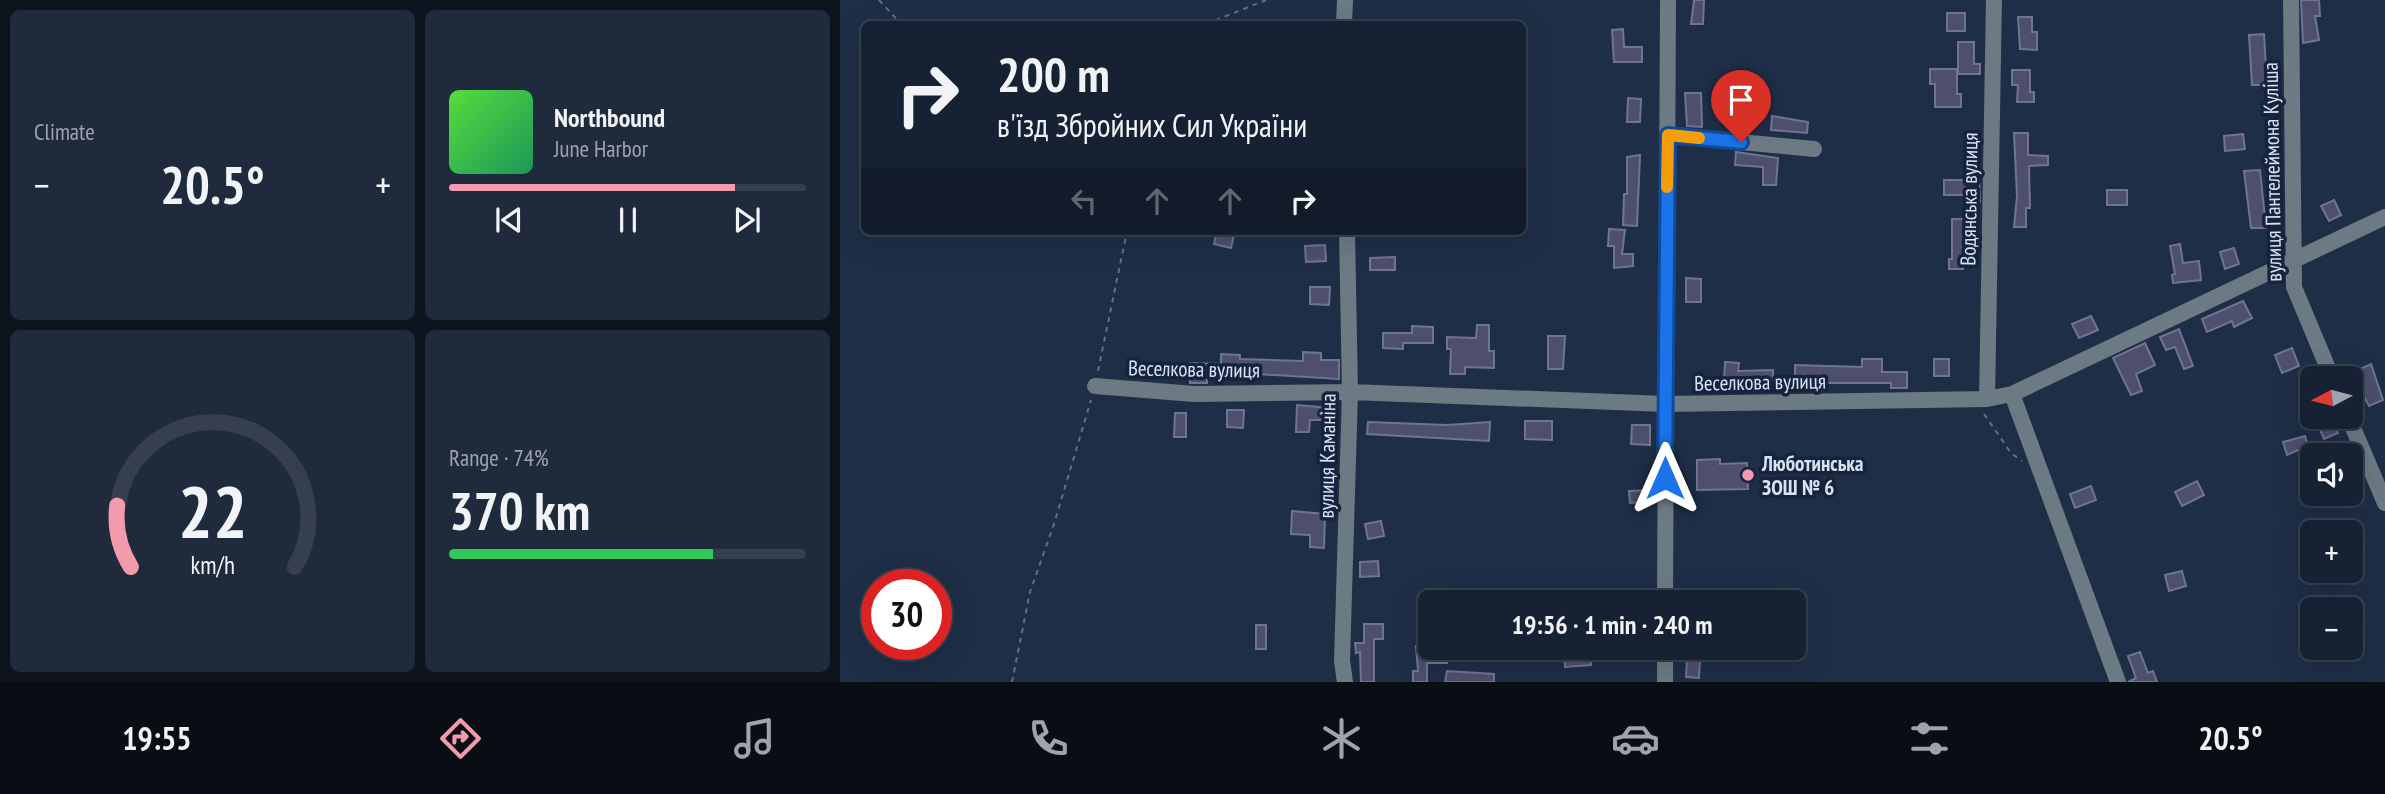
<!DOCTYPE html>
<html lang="en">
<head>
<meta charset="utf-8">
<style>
	:root { --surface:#162234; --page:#1f2a3c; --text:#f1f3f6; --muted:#9ea4ac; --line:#353f4f; --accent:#f39aac }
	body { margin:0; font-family:"PT Sans Narrow",sans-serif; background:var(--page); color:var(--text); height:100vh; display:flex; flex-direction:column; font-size:26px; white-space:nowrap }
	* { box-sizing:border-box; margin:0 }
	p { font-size:23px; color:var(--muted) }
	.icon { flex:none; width:38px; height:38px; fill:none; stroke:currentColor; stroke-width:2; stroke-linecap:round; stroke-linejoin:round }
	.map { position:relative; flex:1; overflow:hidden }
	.panel { display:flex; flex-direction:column; gap:10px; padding:10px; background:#0c131d; width:840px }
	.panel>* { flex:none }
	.top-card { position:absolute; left:21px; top:21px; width:665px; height:214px; border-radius:10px; box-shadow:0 7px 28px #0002,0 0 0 2px var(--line); background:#162234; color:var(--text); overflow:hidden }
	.needle { width:46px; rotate:263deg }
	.buttons { position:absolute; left:1460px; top:366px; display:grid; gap:14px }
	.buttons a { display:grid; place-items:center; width:63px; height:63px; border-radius:10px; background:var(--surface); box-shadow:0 7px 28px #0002,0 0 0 2px var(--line); font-size:35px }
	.speed { position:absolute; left:21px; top:569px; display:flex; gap:14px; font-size:35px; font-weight:700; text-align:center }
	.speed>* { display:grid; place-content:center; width:91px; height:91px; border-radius:50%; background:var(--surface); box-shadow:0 7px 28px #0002,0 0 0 2px var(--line); line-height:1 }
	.speed .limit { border:10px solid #d22; background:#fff; color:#111 }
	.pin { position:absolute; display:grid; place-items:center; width:60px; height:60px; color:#fff; margin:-72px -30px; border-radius:50% 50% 50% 0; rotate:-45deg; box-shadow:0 0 7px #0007 }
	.pin .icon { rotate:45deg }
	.me { position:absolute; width:77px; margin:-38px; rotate:0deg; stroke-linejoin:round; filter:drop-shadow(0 0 5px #0008) }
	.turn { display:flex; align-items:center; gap:24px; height:147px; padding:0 21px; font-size:32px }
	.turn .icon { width:91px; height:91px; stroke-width:2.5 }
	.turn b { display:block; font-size:49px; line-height:60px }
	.lanes { display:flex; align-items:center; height:66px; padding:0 21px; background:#0003; justify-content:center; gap:35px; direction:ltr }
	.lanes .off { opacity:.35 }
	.big { font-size:52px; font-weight:600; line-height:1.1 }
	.panel .widget { flex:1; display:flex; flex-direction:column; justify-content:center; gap:10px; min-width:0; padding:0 24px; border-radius:10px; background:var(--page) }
	.panel .dial { align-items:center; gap:0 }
	.dial svg { height:182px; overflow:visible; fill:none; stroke:var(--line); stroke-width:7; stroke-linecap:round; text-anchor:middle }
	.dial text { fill:var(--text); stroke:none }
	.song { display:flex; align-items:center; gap:21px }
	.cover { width:84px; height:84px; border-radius:10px; background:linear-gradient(135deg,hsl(110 70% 55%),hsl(150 70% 35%)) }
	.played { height:7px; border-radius:4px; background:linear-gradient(90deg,var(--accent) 80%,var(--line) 80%) }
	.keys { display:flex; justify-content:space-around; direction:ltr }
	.heat { display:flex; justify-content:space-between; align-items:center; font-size:38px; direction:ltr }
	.charge { height:10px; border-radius:5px; background:linear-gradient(90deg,#34c759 74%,var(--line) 0) }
	.panel .tiles { flex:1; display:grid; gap:10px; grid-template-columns:repeat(2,1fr) }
	.trip { position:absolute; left:578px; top:590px; width:388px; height:70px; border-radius:10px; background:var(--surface); box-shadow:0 7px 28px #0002,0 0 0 2px var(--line); font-weight:600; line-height:70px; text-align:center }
	.dock { display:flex; height:112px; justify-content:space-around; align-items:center; background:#090e15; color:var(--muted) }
	.dock .icon { width:49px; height:49px }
	.dock .current { color:var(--accent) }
	.dock b { font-size:32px; color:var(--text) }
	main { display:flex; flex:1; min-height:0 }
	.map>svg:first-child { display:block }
	.building { fill:#4d4f6d; stroke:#707393; stroke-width:2 }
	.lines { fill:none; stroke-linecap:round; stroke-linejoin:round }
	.path { stroke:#626f85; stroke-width:2; stroke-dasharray:5 5; stroke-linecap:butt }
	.minor { stroke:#6c7a84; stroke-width:16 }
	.route-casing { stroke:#114b97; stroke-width:18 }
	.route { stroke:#1a73e8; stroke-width:12 }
	.slow { stroke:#f59e0b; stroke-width:12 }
	.poi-dot { fill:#f39aac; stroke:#15243c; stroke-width:2.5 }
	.labels { text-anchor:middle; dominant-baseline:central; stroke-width:7; stroke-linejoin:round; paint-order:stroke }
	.street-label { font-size:21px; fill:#d8e2f3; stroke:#15243c }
	.poi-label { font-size:21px; font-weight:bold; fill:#d8e2f3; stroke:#15243c; text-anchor:start }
</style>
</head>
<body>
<main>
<section class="panel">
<div class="tiles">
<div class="widget"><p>Climate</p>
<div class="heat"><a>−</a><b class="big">20.5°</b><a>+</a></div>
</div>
<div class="widget">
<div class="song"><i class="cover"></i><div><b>Northbound</b><p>June Harbor</p></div></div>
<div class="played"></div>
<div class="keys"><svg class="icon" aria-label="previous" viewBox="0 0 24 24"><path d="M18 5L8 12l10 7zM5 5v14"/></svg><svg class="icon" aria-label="pause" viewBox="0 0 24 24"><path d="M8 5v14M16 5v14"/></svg><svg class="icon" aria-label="next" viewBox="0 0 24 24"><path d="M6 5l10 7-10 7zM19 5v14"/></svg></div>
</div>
<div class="widget dial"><svg viewBox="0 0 100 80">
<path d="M14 69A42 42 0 1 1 86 69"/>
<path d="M14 69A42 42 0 0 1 8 42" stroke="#f39aac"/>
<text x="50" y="56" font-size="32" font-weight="700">22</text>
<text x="50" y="72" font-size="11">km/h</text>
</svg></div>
<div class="widget"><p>Range · 74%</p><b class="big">370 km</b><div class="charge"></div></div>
</div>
</section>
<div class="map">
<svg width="1545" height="682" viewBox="0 0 1545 682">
	<rect width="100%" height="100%" fill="#1e2e46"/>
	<!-- building -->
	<path class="building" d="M 854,0 L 864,0 L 863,24 L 851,24 Z
		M 1461,0 L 1479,0 L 1480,16 L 1475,16 L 1479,40 L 1463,43 Z
		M 1107,13 L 1125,13 L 1125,31 L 1107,31 Z
		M 1178,17 L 1192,17 L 1192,32 L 1197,32 L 1197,50 L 1180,49 Z
		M 783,29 L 784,47 L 802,47 L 802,62 L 774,62 L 772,30 Z
		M 1424,34 L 1427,85 L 1412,85 L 1409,35 Z
		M 1118,42 L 1134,42 L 1134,64 L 1140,64 L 1140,74 L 1118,74 Z
		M 1090,69 L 1117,69 L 1117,94 L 1121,94 L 1121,107 L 1095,107 L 1095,84 L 1090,84 Z
		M 1172,70 L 1190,70 L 1190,92 L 1194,92 L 1194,102 L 1177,102 L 1178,85 L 1172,85 Z
		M 845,93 L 861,93 L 862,127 L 847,126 Z
		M 788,98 L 801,99 L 800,122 L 787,122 Z
		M 932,116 L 968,122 L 967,133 L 931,130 Z
		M 1174,133 L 1188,133 L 1188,155 L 1208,156 L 1208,165 L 1189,166 L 1190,208 L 1186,208 L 1186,227 L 1174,227 L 1177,196 Z
		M 1403,134 L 1405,149 L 1385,151 L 1384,136 Z
		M 896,152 L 938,158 L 936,185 L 923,185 L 923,167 L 895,165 Z
		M 800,155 L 797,226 L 783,225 L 784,194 L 787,194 L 787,157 Z
		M 1420,170 L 1426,228 L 1411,228 L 1404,171 Z
		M 1127,173 L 1139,173 L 1140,202 L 1126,202 L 1126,195 L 1104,195 L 1104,180 L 1127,180 Z
		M 1267,190 L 1287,190 L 1287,205 L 1267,205 Z
		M 1494,200 L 1501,215 L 1489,221 L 1481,206 Z
		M 1112,219 L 1128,219 L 1128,242 L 1123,242 L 1123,269 L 1109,269 L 1109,259 L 1112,259 Z
		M 769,229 L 785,230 L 782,254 L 793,254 L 793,266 L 774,268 L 774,246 L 768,246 Z
		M 377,231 L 395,231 L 391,248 L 374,244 Z
		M 1340,244 L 1343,263 L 1359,261 L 1361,280 L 1333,283 L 1332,275 L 1335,274 L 1330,246 Z
		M 485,245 L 486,261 L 466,262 L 465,246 Z
		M 1394,248 L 1399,264 L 1385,269 L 1380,252 Z
		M 555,257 L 555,270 L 530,270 L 530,258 Z
		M 846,278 L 861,279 L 861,302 L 846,302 Z
		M 470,287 L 490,287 L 489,305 L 470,304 Z
		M 1403,301 L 1412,318 L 1394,327 L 1392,321 L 1367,332 L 1362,319 Z
		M 1251,316 L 1258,330 L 1239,338 L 1232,324 Z
		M 637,325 L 649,325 L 649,351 L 654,351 L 654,368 L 625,367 L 625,374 L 610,374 L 611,349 L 607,349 L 607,337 L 636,338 Z
		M 572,326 L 593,327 L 593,343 L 563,343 L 563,349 L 543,348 L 543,333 L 572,333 Z
		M 1339,329 L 1353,366 L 1344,369 L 1335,347 L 1326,350 L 1320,337 Z
		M 708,336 L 725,336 L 723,369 L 708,369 Z
		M 1305,343 L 1315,365 L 1296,374 L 1302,391 L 1291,395 L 1273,358 Z
		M 1452,348 L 1459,366 L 1442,373 L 1435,355 Z
		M 463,352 L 481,353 L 481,360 L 499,360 L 499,379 L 400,373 L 400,377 L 367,376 L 367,383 L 350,383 L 350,363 L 381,364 L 381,354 L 400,355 L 400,359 L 463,361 Z
		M 1022,359 L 1042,359 L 1042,372 L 1067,372 L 1067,388 L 1051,388 L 1051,383 L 975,383 L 975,390 L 955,390 L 955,365 L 1022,367 Z
		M 1094,359 L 1109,359 L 1109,376 L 1094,376 Z
		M 885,362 L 899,363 L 898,371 L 933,370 L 933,382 L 884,380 Z
		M 1531,364 L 1543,400 L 1529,406 L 1511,373 Z
		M 457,405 L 489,408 L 488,420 L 470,420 L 469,432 L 456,432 Z
		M 387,410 L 404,410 L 403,428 L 387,427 Z
		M 335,413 L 346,413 L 346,437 L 334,437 Z
		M 1474,416 L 1491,416 L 1498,433 L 1484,439 Z
		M 685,421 L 712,421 L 712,440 L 685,439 Z
		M 528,422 L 607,425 L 650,422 L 649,441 L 527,434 Z
		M 792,425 L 810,425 L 810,445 L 791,444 Z
		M 1465,436 L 1468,446 L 1447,455 L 1443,442 Z
		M 880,459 L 880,464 L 907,463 L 908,489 L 857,490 L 857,460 Z
		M 1357,481 L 1364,495 L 1342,506 L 1335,492 Z
		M 1251,486 L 1256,500 L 1235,508 L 1230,494 Z
		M 808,490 L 809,502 L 790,503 L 789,491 Z
		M 452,511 L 485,514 L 484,548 L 470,547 L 470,535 L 451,534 Z
		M 541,521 L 544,536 L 528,539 L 525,524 Z
		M 538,561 L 539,576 L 520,577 L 520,562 Z
		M 1342,571 L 1346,586 L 1329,591 L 1325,575 Z
		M 524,624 L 543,624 L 543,639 L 534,639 L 534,682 L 521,682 L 520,652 L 516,653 L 515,643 L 524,643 Z
		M 416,625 L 426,625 L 426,649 L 416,649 Z
		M 588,645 L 607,648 L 607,663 L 587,663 L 587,682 L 573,682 L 573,671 L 578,671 L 576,646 Z
		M 750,650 L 751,665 L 725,667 L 724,652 Z
		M 1300,652 L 1308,673 L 1313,671 L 1317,682 L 1288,682 L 1296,678 L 1288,656 Z
		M 847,659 L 860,660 L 859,678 L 846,677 Z
		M 607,671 L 654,674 L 654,682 L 605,682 Z"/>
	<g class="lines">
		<!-- path -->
		<path class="path" d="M 39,0 L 61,24
			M 366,24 L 426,0
			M 258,371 L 287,231
			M 1144,414 L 1171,453 L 1182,461
			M 172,682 L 190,592 L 214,524 L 251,400"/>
		<!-- minor -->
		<path class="minor" d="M 1451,0 L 1454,287 L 1492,378
			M 504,24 L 505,0
			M 827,135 L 974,149
			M 255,386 L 354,394 L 510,392 L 826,404 L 1147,399 L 1172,394 L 1545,217
			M 1172,394 L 1278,682
			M 1147,399 L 1154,0
			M 1508,416 L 1545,503
			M 825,602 L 828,0
			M 505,682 L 502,661 L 510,392 L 507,231
			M 825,682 L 825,648"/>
	</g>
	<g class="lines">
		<!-- route casing -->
		<g class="route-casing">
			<path id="route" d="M 825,478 L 828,135 L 901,142"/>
		</g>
		<!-- route -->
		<use href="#route" class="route"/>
		<!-- slow -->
		<path class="slow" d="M 827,187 L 828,135 L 859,138"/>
	</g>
	<!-- markers -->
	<circle class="poi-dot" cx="908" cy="475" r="7"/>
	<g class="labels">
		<!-- street labels -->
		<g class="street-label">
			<text transform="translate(1432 172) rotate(-91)">вулиця Пантелеймона Куліша</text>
			<text transform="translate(1129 199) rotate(-89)">Водянська вулиця</text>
			<text transform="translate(354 369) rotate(1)">Веселкова вулиця</text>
			<text transform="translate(920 382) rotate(-1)">Веселкова вулиця</text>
			<text transform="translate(487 456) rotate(-89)">вулиця Каманіна</text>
		</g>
		<!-- poi labels -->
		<g class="poi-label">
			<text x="922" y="463">Люботинська<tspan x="922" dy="24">ЗОШ № 6</tspan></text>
		</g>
	</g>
</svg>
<div class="buttons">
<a><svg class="needle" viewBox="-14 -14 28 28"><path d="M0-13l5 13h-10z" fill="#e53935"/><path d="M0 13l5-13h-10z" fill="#9ea4ac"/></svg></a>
<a><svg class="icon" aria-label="sound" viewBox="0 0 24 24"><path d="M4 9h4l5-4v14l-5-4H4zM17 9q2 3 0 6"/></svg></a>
<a>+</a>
<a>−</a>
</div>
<div class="speed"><div class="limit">30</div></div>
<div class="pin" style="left:901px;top:142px;background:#d93025"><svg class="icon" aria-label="arrive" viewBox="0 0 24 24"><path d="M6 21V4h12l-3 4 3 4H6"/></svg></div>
<svg class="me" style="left:825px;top:478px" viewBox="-20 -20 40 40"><path d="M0-17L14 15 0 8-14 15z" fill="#1a73e8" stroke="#fff" stroke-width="4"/></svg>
<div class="trip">19:56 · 1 min · 240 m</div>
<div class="top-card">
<div class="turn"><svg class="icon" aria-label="right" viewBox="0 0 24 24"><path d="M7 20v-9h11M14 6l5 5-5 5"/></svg><div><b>200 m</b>в'їзд Збройних Сил України</div></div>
<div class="lanes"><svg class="icon off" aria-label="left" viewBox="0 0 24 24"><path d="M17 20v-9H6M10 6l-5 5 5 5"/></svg><svg class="icon off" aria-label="ahead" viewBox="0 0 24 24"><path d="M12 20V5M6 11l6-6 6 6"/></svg><svg class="icon off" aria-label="ahead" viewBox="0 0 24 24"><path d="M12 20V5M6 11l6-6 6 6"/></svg><svg class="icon" aria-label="right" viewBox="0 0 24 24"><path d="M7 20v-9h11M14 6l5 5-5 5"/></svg></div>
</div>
</div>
</main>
<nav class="dock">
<b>19:55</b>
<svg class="icon current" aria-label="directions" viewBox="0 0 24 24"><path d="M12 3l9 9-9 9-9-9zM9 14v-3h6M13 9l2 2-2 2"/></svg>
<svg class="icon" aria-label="music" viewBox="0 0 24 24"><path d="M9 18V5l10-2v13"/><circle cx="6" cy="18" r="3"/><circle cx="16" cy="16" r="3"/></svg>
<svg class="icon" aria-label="phone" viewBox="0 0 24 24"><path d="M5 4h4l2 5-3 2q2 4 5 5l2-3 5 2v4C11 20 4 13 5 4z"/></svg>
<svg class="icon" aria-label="climate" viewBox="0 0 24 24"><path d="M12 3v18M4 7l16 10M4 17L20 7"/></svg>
<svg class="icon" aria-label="car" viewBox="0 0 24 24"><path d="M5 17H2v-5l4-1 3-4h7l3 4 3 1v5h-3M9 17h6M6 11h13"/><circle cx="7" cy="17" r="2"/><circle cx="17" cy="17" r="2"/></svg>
<svg class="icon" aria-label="filters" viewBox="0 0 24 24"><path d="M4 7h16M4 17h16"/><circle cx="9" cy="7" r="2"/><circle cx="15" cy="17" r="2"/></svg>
<b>20.5°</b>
</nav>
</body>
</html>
